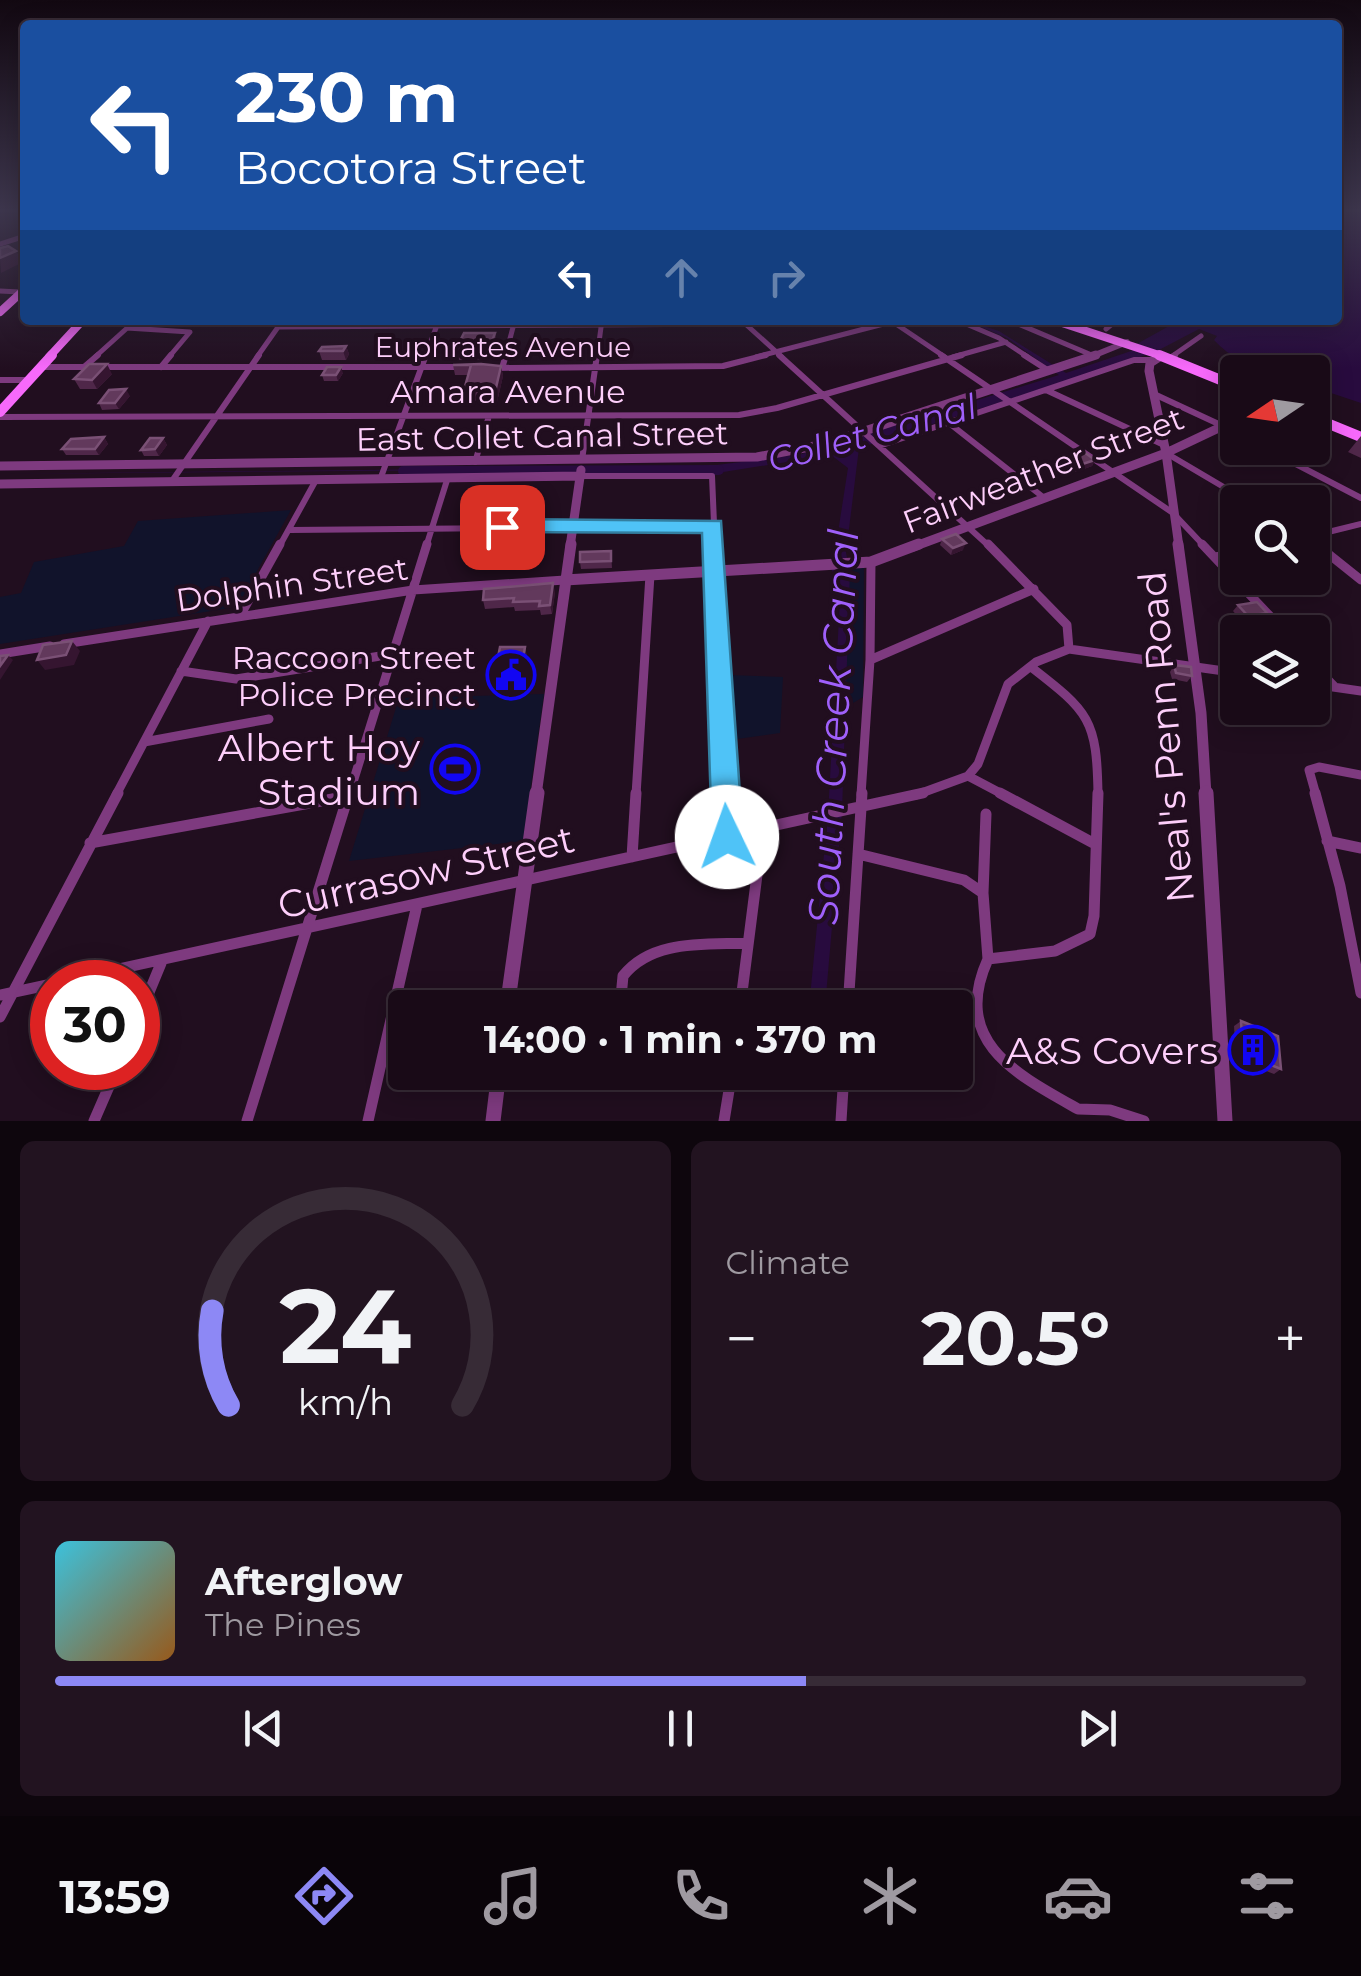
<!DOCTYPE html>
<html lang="en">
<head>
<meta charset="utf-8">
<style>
	:root { --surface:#190a17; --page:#221320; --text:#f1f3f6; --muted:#9f9aa1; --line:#372b36; --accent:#8d88f5 }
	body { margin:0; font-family:Montserrat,sans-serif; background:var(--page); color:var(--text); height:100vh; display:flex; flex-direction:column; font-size:38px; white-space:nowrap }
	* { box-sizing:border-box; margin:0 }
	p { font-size:32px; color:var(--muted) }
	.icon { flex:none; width:55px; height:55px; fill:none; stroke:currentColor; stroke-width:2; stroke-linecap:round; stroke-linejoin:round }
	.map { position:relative; height:1121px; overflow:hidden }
	.drawer { display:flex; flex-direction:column; gap:20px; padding:20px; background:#0e060d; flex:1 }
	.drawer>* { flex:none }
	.guide { position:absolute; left:20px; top:20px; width:1322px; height:305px; border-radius:10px; box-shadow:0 5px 25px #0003,0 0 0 2px var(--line); background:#1a4fa0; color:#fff; overflow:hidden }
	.needle { width:65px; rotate:257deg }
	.fabs { position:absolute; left:1220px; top:355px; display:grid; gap:20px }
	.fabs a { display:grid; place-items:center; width:110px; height:110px; border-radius:10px; background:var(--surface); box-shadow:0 5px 25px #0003,0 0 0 2px var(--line); font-size:50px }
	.speed { position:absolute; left:30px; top:960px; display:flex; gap:20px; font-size:50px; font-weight:700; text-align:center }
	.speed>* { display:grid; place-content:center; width:130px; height:130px; border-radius:50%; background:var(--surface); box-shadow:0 5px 25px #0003,0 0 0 2px var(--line); line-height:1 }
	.speed .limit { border:15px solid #d22; background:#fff; color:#111 }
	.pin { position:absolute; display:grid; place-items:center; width:85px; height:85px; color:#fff; margin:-42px; border-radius:20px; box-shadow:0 5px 15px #0006 }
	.me { position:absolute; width:110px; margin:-55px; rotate:357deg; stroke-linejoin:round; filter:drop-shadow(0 0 8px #0008) }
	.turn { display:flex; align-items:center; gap:35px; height:210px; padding:0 50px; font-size:45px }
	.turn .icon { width:130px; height:130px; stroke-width:2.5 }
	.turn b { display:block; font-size:70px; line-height:85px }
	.lanes { display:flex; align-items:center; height:95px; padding:0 50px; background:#0003; justify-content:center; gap:50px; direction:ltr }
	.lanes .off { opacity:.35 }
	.big { font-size:75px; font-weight:700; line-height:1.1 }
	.drawer .tile { flex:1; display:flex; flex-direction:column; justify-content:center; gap:15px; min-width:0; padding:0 35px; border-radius:15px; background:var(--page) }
	.drawer .dial { align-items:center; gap:0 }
	.dial svg { height:260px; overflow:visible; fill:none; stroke:var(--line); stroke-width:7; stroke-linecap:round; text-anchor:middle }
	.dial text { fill:var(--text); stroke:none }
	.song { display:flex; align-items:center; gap:30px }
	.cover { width:120px; height:120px; border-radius:15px; background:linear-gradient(135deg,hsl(190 70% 55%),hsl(30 70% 35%)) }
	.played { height:10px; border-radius:5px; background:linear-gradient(90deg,var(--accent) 60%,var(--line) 60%) }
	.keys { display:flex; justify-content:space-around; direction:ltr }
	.heat { display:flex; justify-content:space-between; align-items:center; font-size:55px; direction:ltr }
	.drawer .tiles { flex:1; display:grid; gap:20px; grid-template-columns:1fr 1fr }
	.tile:last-child { grid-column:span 2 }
	.trip { position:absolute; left:388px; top:990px; width:585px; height:100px; border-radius:10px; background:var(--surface); box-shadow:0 5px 25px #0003,0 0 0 2px var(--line); font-weight:700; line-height:100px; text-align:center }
	.tabs { display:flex; height:160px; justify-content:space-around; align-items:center; background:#0a0409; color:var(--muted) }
	.tabs .icon { width:70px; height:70px }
	.tabs .active { color:var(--accent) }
	.tabs b { font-size:45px; color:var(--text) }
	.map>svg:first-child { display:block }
	.green { fill:#11132b }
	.water { fill:#280b3e }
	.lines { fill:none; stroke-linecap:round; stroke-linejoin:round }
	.canal { stroke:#280b3e; stroke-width:10 }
	.minor-far3 { stroke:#7e3a7f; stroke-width:5 }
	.minor-far2 { stroke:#7e3a7f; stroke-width:6 }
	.minor-far1 { stroke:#7e3a7f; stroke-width:9 }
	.minor { stroke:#7e3a7f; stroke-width:11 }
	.tertiary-far3 { stroke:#7e3a7f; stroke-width:6 }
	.tertiary-far2 { stroke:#7e3a7f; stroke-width:9 }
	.tertiary-far1 { stroke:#7e3a7f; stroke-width:11 }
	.tertiary { stroke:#7e3a7f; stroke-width:15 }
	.secondary-far1 { stroke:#f769fb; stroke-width:8 }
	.secondary { stroke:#f769fb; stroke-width:10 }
	.wall { fill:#4f2749 }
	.shaded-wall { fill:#351530 }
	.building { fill:#62395c; stroke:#7a5075; stroke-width:2.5 }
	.route { fill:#4fc3f7; stroke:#337fa1; stroke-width:2.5 }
	.labels { text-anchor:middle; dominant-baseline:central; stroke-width:8; stroke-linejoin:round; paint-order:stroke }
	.far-street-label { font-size:28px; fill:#fecffb; stroke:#210e1f }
	.street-label { font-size:32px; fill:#fecffb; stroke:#210e1f }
	.poi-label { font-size:32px; fill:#fecffb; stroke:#210e1f; text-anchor:end }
	.water-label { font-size:35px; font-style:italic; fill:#a060fb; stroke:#210e1f }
	.near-street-label { font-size:38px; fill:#fecffb; stroke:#210e1f }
	.near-poi-label { font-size:38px; fill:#fecffb; stroke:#210e1f; text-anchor:end }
	.near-water-label { font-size:42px; font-style:italic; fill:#a060fb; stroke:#210e1f }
</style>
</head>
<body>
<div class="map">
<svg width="1361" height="1121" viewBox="0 0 1361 1121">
	<rect width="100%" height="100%" fill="#210e1f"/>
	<!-- green -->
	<path class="green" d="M 291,510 L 237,607 L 0,644 L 0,597 L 21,593 L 34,562 L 124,546 L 138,521 Z
		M 864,566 L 863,697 L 845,708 L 849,567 Z
		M 728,675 L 783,677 L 780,733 L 730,740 Z
		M 544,694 L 523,841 L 349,861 L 399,698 Z"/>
	<!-- water -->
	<path class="water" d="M 1338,212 L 1361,212 L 1361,403 L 1313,387 L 1312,372 C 1277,372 1240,369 1214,340 L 1217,336 L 1199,329 L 1155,352 L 859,448 L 846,553 L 850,571 L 842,812 L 825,1007 L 809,1007 L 828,814 L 840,600 L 840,580 L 832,571 L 848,468 L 831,455 L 717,473 L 590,469 L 0,474 L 709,466 L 802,454 L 1059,375 L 1007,338 L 965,320 L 999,331 L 1066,373 L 1134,350 L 1133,346 L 1180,320 L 1338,320 Z"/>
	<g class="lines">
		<!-- canal -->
		<path class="canal" d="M 403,471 L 719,470"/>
		<!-- minor-far3 -->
		<path class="minor-far3" d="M 0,244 L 25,236
			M 0,291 L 20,292
			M 741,320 L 782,357
			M 890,320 L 945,357
			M 957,320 L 999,338 L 1028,357
			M 1009,320 L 1094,356
			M 278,327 L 745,324
			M 127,328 L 190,332 L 169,357
			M 1106,329 L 1117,320
			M 95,357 L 136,320
			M 257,357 L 283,320
			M 425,357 L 439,320
			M 505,357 L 515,320
			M 597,357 L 602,320
			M 756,357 L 899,320
			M 953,357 L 1006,342
			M 1171,357 L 1201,336"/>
		<!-- minor-far2 -->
		<path class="minor-far2" d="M 779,355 L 990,547
			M 941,355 L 1173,513 L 1205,547
			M 1024,355 L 1049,371
			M 1169,359 L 1175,355
			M 40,367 L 460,367
			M 84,367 L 98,355
			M 161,367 L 171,355
			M 494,368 L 723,366 L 766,355
			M 502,368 L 506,355
			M 0,380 L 29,380
			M 1046,390 L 1164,445
			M 1154,394 L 1238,433
			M 0,417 L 739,415 L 777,408 L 962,355
			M 949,423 L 1043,497
			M 879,446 L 1134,360 L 1153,360
			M 1265,448 L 1361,498
			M 1166,453 L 1249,502
			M 582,460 L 597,355
			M 475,462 L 489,416
			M 581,476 L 712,476 L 715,547
			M 381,477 L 426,355
			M 172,481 L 259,355
			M 290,530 L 713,526
			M 1312,536 L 1361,524
			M 1312,541 L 1319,547
			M 279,547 L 316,480
			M 426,547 L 448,477"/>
		<!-- minor-far1 -->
		<path class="minor-far1" d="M 715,544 L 725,795
			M 988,544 L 1067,625 L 1069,649
			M 1202,544 L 1285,632
			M 1316,544 L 1361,580
			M 1215,557 L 1238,553
			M 240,616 L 280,544
			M 64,644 L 413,590 L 565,580
			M 0,654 L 50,646
			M 870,660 L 1034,589
			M 1312,663 L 1335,687
			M 1031,667 C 1089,712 1097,719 1098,795
			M 181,671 L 236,679 L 393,654
			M 1312,684 L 1361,691
			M 144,742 L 269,719
			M 968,776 L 1004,795
			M 116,795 L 208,621
			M 349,795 L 427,544
			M 636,795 L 650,575
			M 861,795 L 870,660 L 871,562
			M 916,795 L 968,776 L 978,764 L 1008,684 L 1036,662 L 1069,649 L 1238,673
			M 1316,795 L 1309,770 L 1319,767 L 1361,775"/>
		<!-- minor -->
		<path class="minor" d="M 725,793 L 727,837
			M 1000,793 L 1095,844
			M 1315,793 L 1340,886 L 1361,993
			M 1327,841 L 1361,848
			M 90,843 L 349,796
			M 858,854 L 964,880 L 983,893 L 988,959
			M 632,857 L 636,793
			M 983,893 L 986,814
			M 59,982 L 923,793
			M 0,995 L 52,984
			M 620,1008 L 623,976 C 652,939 705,945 748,943
			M 740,1008 L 763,828
			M 848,1008 L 862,793
			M 0,1017 L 118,793
			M 138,1019 L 162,961
			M 1078,1109 C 1014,1073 951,1041 988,959 L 1055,951 L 1090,934 L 1094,916 L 1098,793
			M 1078,1109 L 1110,1110 L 1144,1121
			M 94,1121 L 117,1068
			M 247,1121 L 349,793
			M 368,1121 L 417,905
			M 724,1121 L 732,1072
			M 841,1121 L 844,1072"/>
		<!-- tertiary-far3 -->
		<path class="tertiary-far3" d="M 1090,357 L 1127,342"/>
		<!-- tertiary-far2 -->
		<path class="tertiary-far2" d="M 1161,356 L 1150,363 L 1149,371 L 1166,453 L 1179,547
			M 0,466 L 757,457 L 825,444 L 1096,355
			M 0,484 L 581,476
			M 570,547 L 581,470
			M 913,547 L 1166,453 L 1223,426 L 1238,414"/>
		<!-- tertiary-far1 -->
		<path class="tertiary-far1" d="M 1178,544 L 1201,713 L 1206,795
			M 565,580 L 871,562 L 919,544
			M 536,795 L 571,544"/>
		<!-- tertiary -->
		<path class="tertiary" d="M 1206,793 L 1225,1121
			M 507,1008 L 537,793
			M 493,1121 L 499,1072"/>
		<!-- secondary-far1 -->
		<path class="secondary-far1" d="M 0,312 L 25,289
			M 1053,320 L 1165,357
			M 49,357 L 83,320"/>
		<!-- secondary -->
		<path class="secondary" d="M 1159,355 L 1238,387
			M 0,412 L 52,355
			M 1312,417 L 1361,437"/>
	</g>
	<!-- wall -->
	<path class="wall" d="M 87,320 L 127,320 L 121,325 L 89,324 Z
		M 495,333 L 497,345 L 493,359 L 459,360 L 457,347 Z
		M 346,346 L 349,354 L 346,360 L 322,360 L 319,351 Z
		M 453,365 L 501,366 L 503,376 L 497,402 L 466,400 L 464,390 L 468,375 L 455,375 Z
		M 343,373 L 338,381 L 324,381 L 322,375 Z
		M 112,374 L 97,389 L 80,389 L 74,379 Z
		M 130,396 L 119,409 L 102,410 L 99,403 Z
		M 1361,436 L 1361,458 L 1348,452 Z
		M 104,437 L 108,444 L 99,455 L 66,455 L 62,449 Z
		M 163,438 L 167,445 L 159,456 L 144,456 L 141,450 Z
		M 1069,458 L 1095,460 L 1092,466 L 1076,472 L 1067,464 Z
		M 942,539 L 963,550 L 951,555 L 940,545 Z
		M 526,549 L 524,563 L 501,563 L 500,557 Z
		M 611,551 L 612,568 L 581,569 L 580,562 Z
		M 555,592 L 552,614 L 541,615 L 540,610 L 515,611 L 514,607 L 485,609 L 483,600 Z
		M 1238,605 L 1267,613 L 1262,620 L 1243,623 L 1233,611 Z
		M 525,647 L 527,657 L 521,693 L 496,693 L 493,683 Z
		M 1174,665 L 1192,676 L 1187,682 L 1172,679 L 1170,672 Z
		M 1241,1021 L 1281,1069 L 1274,1074 L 1236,1059 L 1234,1026 Z"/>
	<!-- shaded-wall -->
	<path class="shaded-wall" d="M 16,251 L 23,262 L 1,273 L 0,258 Z
		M 495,333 L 497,345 L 493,359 L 490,347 Z
		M 346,346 L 349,354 L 346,360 L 343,351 Z
		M 107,364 L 112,374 L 97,389 L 92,380 Z
		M 501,366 L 503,376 L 497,402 L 495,392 Z
		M 341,367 L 343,373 L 338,381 L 336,375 Z
		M 126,389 L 130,396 L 119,409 L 115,403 Z
		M 104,437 L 108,444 L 99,455 L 95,449 Z
		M 163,438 L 167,445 L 159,456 L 155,449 Z
		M 1095,460 L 1092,466 L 1076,472 L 1079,465 Z
		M 966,543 L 963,550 L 951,555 L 953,548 Z
		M 553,583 L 555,592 L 552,614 L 550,605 Z
		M 72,641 L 80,651 L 74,665 L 45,670 L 37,660 Z
		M 525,647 L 527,657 L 521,693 L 519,683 Z
		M 8,655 L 13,660 L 0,680 L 0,666 Z"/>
	<!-- building -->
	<path class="building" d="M 8,246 L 16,251 L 0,258 L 0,248 Z
		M 464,333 L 495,333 L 490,347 L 457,347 Z
		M 346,346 L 343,351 L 319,351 L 322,347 Z
		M 89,364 L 107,364 L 92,380 L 74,379 Z
		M 481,364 L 501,366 L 495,392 L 464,390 L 471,365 L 453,365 Z
		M 327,367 L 341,367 L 336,375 L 322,375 Z
		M 126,389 L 115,403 L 99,403 L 109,390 Z
		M 104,437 L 95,449 L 62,449 L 71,439 Z
		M 150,438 L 163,438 L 155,449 L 141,450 Z
		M 1084,452 L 1095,460 L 1079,465 L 1069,458 Z
		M 956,534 L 966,543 L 953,548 L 942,539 Z
		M 503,542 L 525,542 L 523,556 L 500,557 Z
		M 611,551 L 611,561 L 580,562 L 580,552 Z
		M 553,583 L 550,605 L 539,606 L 540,601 L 513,602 L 514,598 L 483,600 L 484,589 Z
		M 1257,602 L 1267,613 L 1248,616 L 1238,605 Z
		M 72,641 L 66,655 L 37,660 L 43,645 Z
		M 500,647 L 525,647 L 519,683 L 493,683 Z
		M 8,655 L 0,666 L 0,656 Z
		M 1174,665 L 1191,667 L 1192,676 L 1176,673 Z
		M 1241,1021 L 1278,1036 L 1281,1069 L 1243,1054 Z"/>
	<!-- sky -->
	<linearGradient id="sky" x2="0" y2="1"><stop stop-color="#120811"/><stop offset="0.57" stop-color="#3d364d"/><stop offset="1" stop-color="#3d364d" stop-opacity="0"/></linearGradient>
	<rect width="1361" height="369" fill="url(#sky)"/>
	<!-- route -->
	<path class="route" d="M 502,519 L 721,521 L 743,837 L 738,847 L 727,851 L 716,847 L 712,837 L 702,533 L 495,532 L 492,527 Z"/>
	<!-- icons -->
	<defs>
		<g id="civic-ring" transform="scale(2.5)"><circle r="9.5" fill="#210e1f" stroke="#1206f3" stroke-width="1.5"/><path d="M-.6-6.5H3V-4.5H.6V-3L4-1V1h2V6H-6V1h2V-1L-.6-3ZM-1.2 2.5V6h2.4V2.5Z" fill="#1206f3"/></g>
		<g id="stadium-ring" transform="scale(2.5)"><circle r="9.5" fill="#210e1f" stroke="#1206f3" stroke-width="1.5"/><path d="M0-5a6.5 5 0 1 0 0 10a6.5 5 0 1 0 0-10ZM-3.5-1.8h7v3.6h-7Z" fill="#1206f3"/></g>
		<g id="building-ring" transform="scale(2.5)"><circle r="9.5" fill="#210e1f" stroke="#1206f3" stroke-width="1.5"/><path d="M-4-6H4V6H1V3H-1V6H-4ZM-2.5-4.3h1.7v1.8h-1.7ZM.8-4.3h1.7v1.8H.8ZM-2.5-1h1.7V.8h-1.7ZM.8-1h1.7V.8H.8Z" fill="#1206f3"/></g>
	</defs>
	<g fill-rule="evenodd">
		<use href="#civic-ring" x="511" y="675"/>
		<use href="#stadium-ring" x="455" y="769"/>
		<use href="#building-ring" x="1253" y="1050"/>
	</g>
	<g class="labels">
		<!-- far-street labels -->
		<g class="far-street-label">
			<text x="503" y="347">Euphrates Avenue</text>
		</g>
		<!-- street labels -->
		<g class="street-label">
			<text x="508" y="391">Amara Avenue</text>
			<text transform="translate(542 436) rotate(-1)">East Collet Canal Street</text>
			<text transform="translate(1043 470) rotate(-21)">Fairweather Street</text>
			<text transform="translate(292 584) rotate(-8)">Dolphin Street</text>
		</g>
		<!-- poi labels -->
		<g class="poi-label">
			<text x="476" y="657">Raccoon Street<tspan x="476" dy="37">Police Precinct</tspan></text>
		</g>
		<!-- water labels -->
		<g class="water-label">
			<text transform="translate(872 433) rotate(-15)">Collet Canal</text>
		</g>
		<!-- near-street labels -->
		<g class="near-street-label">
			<text transform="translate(1166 737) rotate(-95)">Neal's Penn Road</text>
			<text transform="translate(426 872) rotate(-13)">Currasow Street</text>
		</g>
		<!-- near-poi labels -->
		<g class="near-poi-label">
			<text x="420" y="747">Albert Hoy<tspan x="420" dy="44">Stadium</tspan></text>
			<text x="1218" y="1050">A&amp;S Covers</text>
		</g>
		<!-- near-water labels -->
		<g class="near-water-label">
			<text transform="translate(833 727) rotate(-87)">South Creek Canal</text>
		</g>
	</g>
</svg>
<div class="fabs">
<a><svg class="needle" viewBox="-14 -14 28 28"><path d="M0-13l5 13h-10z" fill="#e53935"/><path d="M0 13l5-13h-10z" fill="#9f9aa1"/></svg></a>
<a><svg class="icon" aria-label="search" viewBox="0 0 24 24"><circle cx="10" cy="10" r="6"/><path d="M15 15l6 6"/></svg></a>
<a><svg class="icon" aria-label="layers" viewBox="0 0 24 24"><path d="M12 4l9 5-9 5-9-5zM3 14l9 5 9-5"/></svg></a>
</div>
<div class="speed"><div class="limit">30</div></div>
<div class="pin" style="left:502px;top:527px;background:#d93025"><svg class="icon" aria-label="arrive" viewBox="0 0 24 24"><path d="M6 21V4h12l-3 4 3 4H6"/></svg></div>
<svg class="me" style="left:727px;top:837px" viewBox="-20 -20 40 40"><circle r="19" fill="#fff"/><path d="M0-13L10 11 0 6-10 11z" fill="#4fc3f7"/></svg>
<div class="trip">14:00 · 1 min · 370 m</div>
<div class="guide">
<div class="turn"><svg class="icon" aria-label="left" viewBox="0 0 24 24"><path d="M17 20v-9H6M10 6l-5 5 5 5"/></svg><div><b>230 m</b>Bocotora Street</div></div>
<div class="lanes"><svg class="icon" aria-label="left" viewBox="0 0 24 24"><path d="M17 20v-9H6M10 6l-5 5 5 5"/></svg><svg class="icon off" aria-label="ahead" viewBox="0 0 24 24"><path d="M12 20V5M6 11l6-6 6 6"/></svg><svg class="icon off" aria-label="right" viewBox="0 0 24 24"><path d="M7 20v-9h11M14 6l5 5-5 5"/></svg></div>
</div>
</div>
<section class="drawer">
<div class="tiles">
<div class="tile dial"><svg viewBox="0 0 100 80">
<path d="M14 69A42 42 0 1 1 86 69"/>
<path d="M14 69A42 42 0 0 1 9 40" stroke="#8d88f5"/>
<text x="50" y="56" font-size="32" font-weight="700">24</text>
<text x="50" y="72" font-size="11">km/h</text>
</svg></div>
<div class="tile"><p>Climate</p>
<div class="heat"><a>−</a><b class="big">20.5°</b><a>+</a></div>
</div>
<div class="tile">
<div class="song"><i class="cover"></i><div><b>Afterglow</b><p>The Pines</p></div></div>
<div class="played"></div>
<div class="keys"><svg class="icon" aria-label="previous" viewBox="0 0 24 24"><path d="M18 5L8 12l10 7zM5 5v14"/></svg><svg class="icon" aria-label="pause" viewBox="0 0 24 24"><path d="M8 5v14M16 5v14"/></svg><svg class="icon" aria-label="next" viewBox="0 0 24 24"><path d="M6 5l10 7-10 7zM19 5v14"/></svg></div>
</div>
</div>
</section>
<nav class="tabs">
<b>13:59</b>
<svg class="icon active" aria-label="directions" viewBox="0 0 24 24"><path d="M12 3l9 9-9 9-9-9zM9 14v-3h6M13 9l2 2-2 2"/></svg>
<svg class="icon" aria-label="music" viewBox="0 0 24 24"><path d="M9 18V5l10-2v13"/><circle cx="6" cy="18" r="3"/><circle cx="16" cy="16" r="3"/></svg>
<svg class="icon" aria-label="phone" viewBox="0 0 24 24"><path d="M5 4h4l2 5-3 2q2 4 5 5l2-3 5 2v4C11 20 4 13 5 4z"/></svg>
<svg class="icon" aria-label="climate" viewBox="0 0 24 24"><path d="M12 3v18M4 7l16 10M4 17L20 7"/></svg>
<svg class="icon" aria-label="car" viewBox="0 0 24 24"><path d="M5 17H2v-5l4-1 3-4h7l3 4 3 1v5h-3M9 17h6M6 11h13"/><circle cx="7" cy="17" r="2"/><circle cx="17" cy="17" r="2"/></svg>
<svg class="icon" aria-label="filters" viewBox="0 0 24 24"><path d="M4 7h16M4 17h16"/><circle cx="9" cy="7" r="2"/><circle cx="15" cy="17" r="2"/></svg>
</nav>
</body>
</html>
